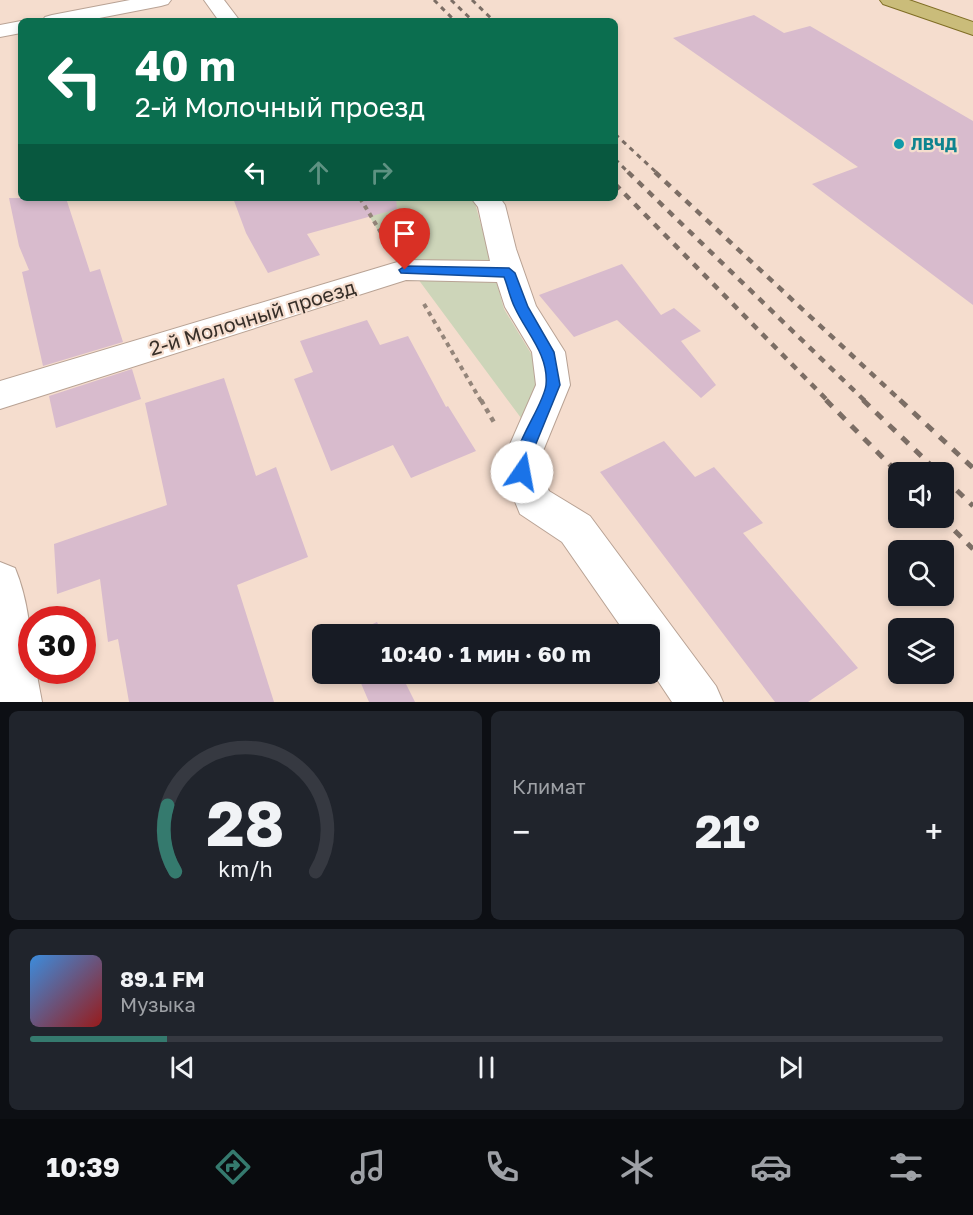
<!DOCTYPE html>
<html lang="ru">
<head>
<meta charset="utf-8">
<style>
	:root { --surface:#171b24; --page:#20242c; --text:#f1f3f6; --muted:#9ea1a6; --line:#363941; --accent:#357a6e }
	body { margin:0; font-family:"Golos Text",sans-serif; background:var(--page); color:var(--text); height:100vh; display:flex; flex-direction:column; font-size:22px; white-space:nowrap }
	* { box-sizing:border-box; margin:0 }
	p { font-size:20px; color:var(--muted) }
	.icon { flex:none; width:33px; height:33px; fill:none; stroke:currentColor; stroke-width:2; stroke-linecap:round; stroke-linejoin:round }
	.map { position:relative; height:702px; overflow:hidden }
	.sheet { display:flex; flex-direction:column; gap:9px; padding:9px; background:#0d0f14; flex:1 }
	.sheet>* { flex:none }
	.banner { position:absolute; left:18px; top:18px; width:600px; height:183px; border-radius:9px; box-shadow:0 3px 9px #0003; background:#0b6e4f; color:#fff; overflow:hidden }
	.buttons { position:absolute; left:888px; top:462px; display:grid; gap:12px }
	.buttons a { display:grid; place-items:center; width:66px; height:66px; border-radius:9px; background:var(--surface); box-shadow:0 3px 9px #0003; font-size:30px }
	.speed { position:absolute; left:18px; top:606px; display:flex; gap:12px; font-size:30px; font-weight:700; text-align:center }
	.speed>* { display:grid; place-content:center; width:78px; height:78px; border-radius:50%; background:var(--surface); box-shadow:0 3px 9px #0003; line-height:1 }
	.speed .limit { border:9px solid #d22; background:#fff; color:#111 }
	.pin { position:absolute; display:grid; place-items:center; width:51px; height:51px; color:#fff; margin:-62px -26px; border-radius:50% 50% 50% 0; rotate:-45deg; box-shadow:0 0 6px #0007 }
	.pin .icon { rotate:45deg }
	.me { position:absolute; width:66px; margin:-33px; rotate:12deg; stroke-linejoin:round; filter:drop-shadow(0 0 4px #0008) }
	.turn { display:flex; align-items:center; gap:21px; height:126px; padding:0 18px; font-size:27px }
	.turn .icon { width:78px; height:78px; stroke-width:2.5 }
	.turn b { display:block; font-size:42px; line-height:51px }
	.lanes { display:flex; align-items:center; height:57px; padding:0 18px; background:#0003; justify-content:center; gap:30px; direction:ltr }
	.lanes .off { opacity:.35 }
	.big { font-size:45px; font-weight:700; line-height:1.1 }
	.sheet .tile { flex:1; display:flex; flex-direction:column; justify-content:center; gap:9px; min-width:0; padding:0 21px; border-radius:9px; background:var(--page) }
	.sheet .dial { align-items:center; gap:0 }
	.dial svg { height:156px; overflow:visible; fill:none; stroke:var(--line); stroke-width:7; stroke-linecap:round; text-anchor:middle }
	.dial text { fill:var(--text); stroke:none }
	.song { display:flex; align-items:center; gap:18px }
	.cover { width:72px; height:72px; border-radius:9px; background:linear-gradient(135deg,hsl(210 70% 55%),hsl(0 70% 35%)) }
	.played { height:6px; border-radius:3px; background:linear-gradient(90deg,var(--accent) 15%,var(--line) 15%) }
	.keys { display:flex; justify-content:space-around; direction:ltr }
	.heat { display:flex; justify-content:space-between; align-items:center; font-size:33px; direction:ltr }
	.sheet .tiles { flex:1; display:grid; gap:9px; grid-template-columns:1fr 1fr }
	.tile:last-child { grid-column:span 2 }
	.trip { position:absolute; left:312px; top:624px; width:348px; height:60px; border-radius:9px; background:var(--surface); box-shadow:0 3px 9px #0003; font-weight:700; line-height:60px; text-align:center }
	.tab-bar { display:flex; height:96px; justify-content:space-around; align-items:center; background:#090b0e; color:var(--muted) }
	.tab-bar .icon { width:42px; height:42px }
	.tab-bar .current { color:var(--accent) }
	.tab-bar b { font-size:27px; color:var(--text) }
	.map>svg:first-child { display:block }
	.green { fill:#cdd5b9 }
	.building { fill:#d8bbcd }
	.lines { fill:none; stroke-linecap:round; stroke-linejoin:round }
	.minor-casing { stroke:#b8a294; stroke-width:2 }
	.major-casing { stroke:#7f6d24; stroke-width:2 }
	.path-far1 { stroke:#94857a; stroke-width:4; stroke-dasharray:4.5 4.5; stroke-linecap:butt }
	.path { stroke:#94857a; stroke-width:4.5; stroke-dasharray:5 5; stroke-linecap:butt }
	.minor { fill:#fff; fill-rule:evenodd }
	.major { fill:#cabc7a; fill-rule:evenodd }
	.rail-far2 { stroke:#7c6e65; stroke-width:3; stroke-dasharray:5 5; stroke-linecap:butt }
	.rail-far1 { stroke:#7c6e65; stroke-width:4.5; stroke-dasharray:7 7; stroke-linecap:butt }
	.rail { stroke:#7c6e65; stroke-width:5; stroke-dasharray:9 9; stroke-linecap:butt }
	.route { fill:#1a73e8; stroke:#114b97; stroke-width:1.5 }
	.culture-dot { fill:#0f9aa8; stroke:#f5ddce; stroke-width:2 }
	.labels { text-anchor:middle; dominant-baseline:central; stroke-width:4.5; stroke-linejoin:round; paint-order:stroke }
	.far-culture-label { font-size:16px; font-weight:bold; fill:#0d838f; stroke:#f5ddce; text-anchor:start }
	.street-label { font-size:20px; fill:#372f29; stroke:#f5ddce }
</style>
</head>
<body>
<div class="map">
<svg width="973" height="702" viewBox="0 0 973 702">
	<rect width="100%" height="100%" fill="#f5ddce"/>
	<!-- green -->
	<path class="green" d="M 358,198 L 471,198 L 475,203 L 504,309 L 538,365 L 537,384 L 521,418 L 418,279 L 396,260 Z"/>
	<!-- building -->
	<path class="building" d="M 754,15 L 784,33 L 810,26 L 973,121 L 973,305 L 812,184 L 858,167 L 673,38 Z
		M 9,198 L 66,198 L 90,272 L 100,269 L 123,342 L 43,366 L 22,272 L 29,270 L 19,246 Z
		M 233,198 L 396,198 L 397,209 L 307,234 L 320,255 L 268,273 L 246,233 Z
		M 622,264 L 661,315 L 674,308 L 701,331 L 681,341 L 716,385 L 701,398 L 617,320 L 574,337 L 539,295 Z
		M 367,320 L 380,345 L 408,336 L 446,407 L 448,406 L 476,451 L 411,478 L 393,445 L 331,471 L 294,379 L 313,372 L 300,341 Z
		M 132,369 L 141,399 L 56,428 L 49,396 Z
		M 224,378 L 256,476 L 276,467 L 308,557 L 237,585 L 274,702 L 129,702 L 118,639 L 108,642 L 100,579 L 57,594 L 54,544 L 167,505 L 145,403 Z
		M 664,441 L 695,477 L 714,467 L 763,523 L 743,533 L 858,668 L 808,702 L 775,702 L 600,472 Z
		M 377,622 L 383,634 L 351,634 Z
		M 357,674 L 401,674 L 415,702 L 369,702 Z"/>
	<g class="lines">
		<!-- minor casing -->
		<g class="minor-casing">
			<path id="minor" d="M 130,0 L 171,0 L 168,4 L 161,6 L 84,21 L 42,21 L 45,17 L 52,15 Z
				M 204,0 L 224,0 L 240,21 L 219,21 Z
				M 21,21 L 21,33 L 0,37 L 0,25 Z
				M 471,198 L 500,198 L 505,205 L 516,249 L 536,306 L 565,352 L 570,385 L 543,451 L 541,472 L 549,491 L 590,516 L 716,686 L 723,702 L 672,702 L 650,669 L 650,634 L 626,634 L 562,542 L 520,514 L 503,472 L 507,451 L 536,385 L 532,352 L 505,307 L 497,282 L 406,280 L 0,409 L 0,381 L 394,263 L 405,260 L 490,261 L 478,207 Z
				M 0,562 L 15,568 C 28,599 32,637 32,670 L 36,670 L 42,702 L 0,702 Z"/>
		</g>
		<!-- major casing -->
		<g class="major-casing">
			<path id="major" d="M 880,0 L 909,0 L 973,22 L 973,35 L 883,4 Z"/>
		</g>
		<!-- path-far1 -->
		<path class="path-far1" d="M 360,198 L 386,241
			M 424,304 L 481,401"/>
		<!-- path -->
		<path class="path" d="M 481,400 L 495,424"/>
		<!-- minor -->
		<use href="#minor" class="minor"/>
		<!-- major -->
		<use href="#major" class="major"/>
		<!-- rail-far2 -->
		<path class="rail-far2" d="M 434,0 L 455,21
			M 451,0 L 473,21
			M 472,0 L 494,21
			M 615,134 L 657,173
			M 615,159 L 629,173"/>
		<!-- rail-far1 -->
		<path class="rail-far1" d="M 628,172 L 865,401
			M 655,172 L 901,401
			M 615,184 L 828,401"/>
		<!-- rail -->
		<path class="rail" d="M 826,400 L 898,473
			M 863,400 L 938,472
			M 900,400 L 973,468
			M 944,478 L 973,506
			M 942,518 L 973,549"/>
	</g>
	<!-- route -->
	<path class="route" d="M 405,266 L 509,268 L 515,273 L 528,307 L 554,352 L 560,385 L 533,451 L 528,476 L 517,476 C 505,453 543,409 546,385 C 549,355 526,332 515,308 C 510,298 508,287 504,277 L 401,273 L 399,270 Z"/>
	<!-- markers -->
	<circle class="culture-dot" cx="899" cy="144" r="6"/>
	<g class="labels">
		<!-- far-culture labels -->
		<g class="far-culture-label">
			<text x="911" y="144">ЛВЧД</text>
		</g>
		<!-- street labels -->
		<g class="street-label">
			<text transform="translate(252 317) rotate(-17)">2-й Молочный проезд</text>
		</g>
	</g>
</svg>
<div class="buttons">
<a><svg class="icon" aria-label="sound" viewBox="0 0 24 24"><path d="M4 9h4l5-4v14l-5-4H4zM17 9q2 3 0 6"/></svg></a>
<a><svg class="icon" aria-label="search" viewBox="0 0 24 24"><circle cx="10" cy="10" r="6"/><path d="M15 15l6 6"/></svg></a>
<a><svg class="icon" aria-label="layers" viewBox="0 0 24 24"><path d="M12 4l9 5-9 5-9-5zM3 14l9 5 9-5"/></svg></a>
</div>
<div class="speed"><div class="limit">30</div></div>
<div class="pin" style="left:405px;top:270px;background:#d93025"><svg class="icon" aria-label="arrive" viewBox="0 0 24 24"><path d="M6 21V4h12l-3 4 3 4H6"/></svg></div>
<svg class="me" style="left:522px;top:472px" viewBox="-20 -20 40 40"><circle r="19" fill="#fff"/><path d="M0-13L10 11 0 6-10 11z" fill="#1a73e8"/></svg>
<div class="trip">10:40 · 1 мин · 60 m</div>
<div class="banner">
<div class="turn"><svg class="icon" aria-label="left" viewBox="0 0 24 24"><path d="M17 20v-9H6M10 6l-5 5 5 5"/></svg><div><b>40 m</b>2-й Молочный проезд</div></div>
<div class="lanes"><svg class="icon" aria-label="left" viewBox="0 0 24 24"><path d="M17 20v-9H6M10 6l-5 5 5 5"/></svg><svg class="icon off" aria-label="ahead" viewBox="0 0 24 24"><path d="M12 20V5M6 11l6-6 6 6"/></svg><svg class="icon off" aria-label="right" viewBox="0 0 24 24"><path d="M7 20v-9h11M14 6l5 5-5 5"/></svg></div>
</div>
</div>
<section class="sheet">
<div class="tiles">
<div class="tile dial"><svg viewBox="0 0 100 80">
<path d="M14 69A42 42 0 1 1 86 69"/>
<path d="M14 69A42 42 0 0 1 10 35" stroke="#357a6e"/>
<text x="50" y="56" font-size="32" font-weight="700">28</text>
<text x="50" y="72" font-size="11">km/h</text>
</svg></div>
<div class="tile"><p>Климат</p>
<div class="heat"><a>−</a><b class="big">21°</b><a>+</a></div>
</div>
<div class="tile">
<div class="song"><i class="cover"></i><div><b>89.1 FM</b><p>Музыка</p></div></div>
<div class="played"></div>
<div class="keys"><svg class="icon" aria-label="previous" viewBox="0 0 24 24"><path d="M18 5L8 12l10 7zM5 5v14"/></svg><svg class="icon" aria-label="pause" viewBox="0 0 24 24"><path d="M8 5v14M16 5v14"/></svg><svg class="icon" aria-label="next" viewBox="0 0 24 24"><path d="M6 5l10 7-10 7zM19 5v14"/></svg></div>
</div>
</div>
</section>
<nav class="tab-bar">
<b>10:39</b>
<svg class="icon current" aria-label="directions" viewBox="0 0 24 24"><path d="M12 3l9 9-9 9-9-9zM9 14v-3h6M13 9l2 2-2 2"/></svg>
<svg class="icon" aria-label="music" viewBox="0 0 24 24"><path d="M9 18V5l10-2v13"/><circle cx="6" cy="18" r="3"/><circle cx="16" cy="16" r="3"/></svg>
<svg class="icon" aria-label="phone" viewBox="0 0 24 24"><path d="M5 4h4l2 5-3 2q2 4 5 5l2-3 5 2v4C11 20 4 13 5 4z"/></svg>
<svg class="icon" aria-label="climate" viewBox="0 0 24 24"><path d="M12 3v18M4 7l16 10M4 17L20 7"/></svg>
<svg class="icon" aria-label="car" viewBox="0 0 24 24"><path d="M5 17H2v-5l4-1 3-4h7l3 4 3 1v5h-3M9 17h6M6 11h13"/><circle cx="7" cy="17" r="2"/><circle cx="17" cy="17" r="2"/></svg>
<svg class="icon" aria-label="filters" viewBox="0 0 24 24"><path d="M4 7h16M4 17h16"/><circle cx="9" cy="7" r="2"/><circle cx="15" cy="17" r="2"/></svg>
</nav>
</body>
</html>
